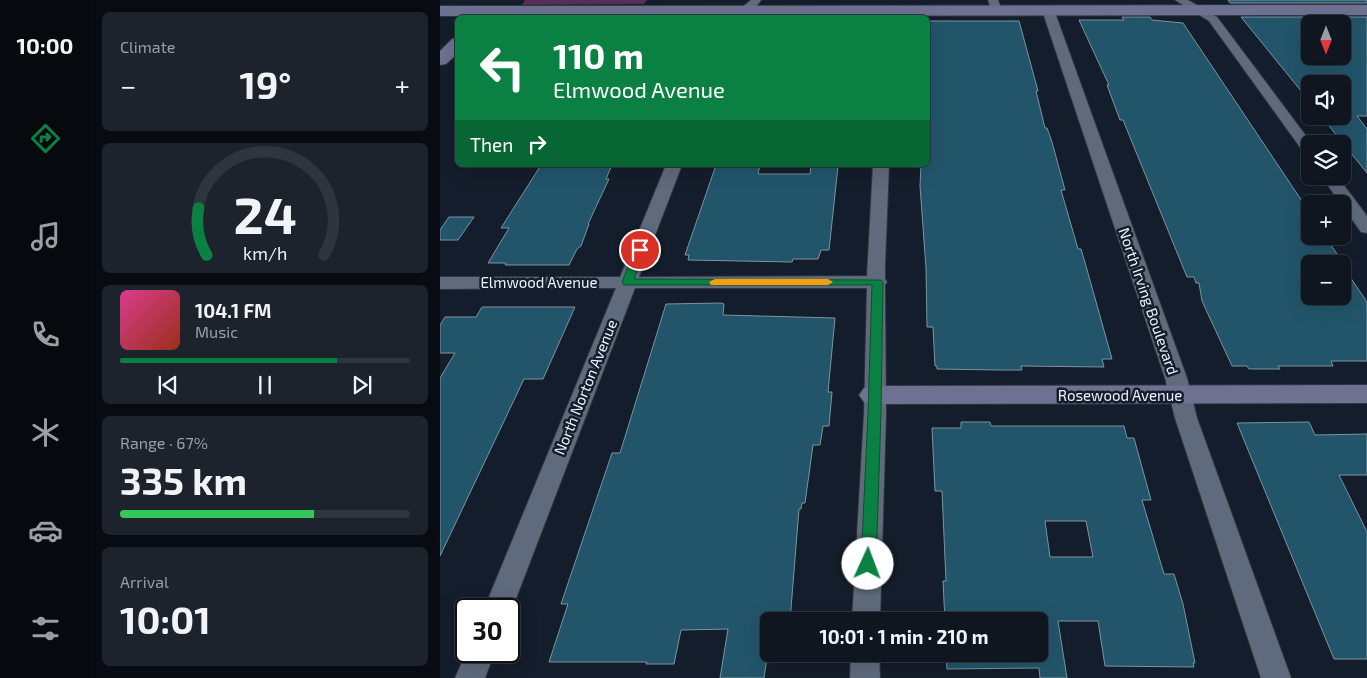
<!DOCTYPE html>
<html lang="en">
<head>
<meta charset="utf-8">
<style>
	:root { --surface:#0f1620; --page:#1d232d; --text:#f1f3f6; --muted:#9b9fa5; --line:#2f353e; --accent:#0b8043 }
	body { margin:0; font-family:"Exo 2",sans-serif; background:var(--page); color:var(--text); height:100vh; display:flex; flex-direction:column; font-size:19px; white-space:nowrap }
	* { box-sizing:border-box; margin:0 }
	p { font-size:16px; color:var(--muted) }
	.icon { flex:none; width:28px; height:28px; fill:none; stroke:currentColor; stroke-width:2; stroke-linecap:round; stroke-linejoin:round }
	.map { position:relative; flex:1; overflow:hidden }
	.sheet { display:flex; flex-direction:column; gap:12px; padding:12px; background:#080c12; width:350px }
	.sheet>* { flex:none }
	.top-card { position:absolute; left:15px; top:15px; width:475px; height:152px; border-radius:8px; box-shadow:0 5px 20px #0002,0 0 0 1px var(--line); background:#0b8043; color:#fff; overflow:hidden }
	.needle { width:32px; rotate:180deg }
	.controls { position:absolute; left:861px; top:15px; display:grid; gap:10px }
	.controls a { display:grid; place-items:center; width:50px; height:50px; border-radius:8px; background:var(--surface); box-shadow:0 5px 20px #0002,0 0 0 1px var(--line); font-size:25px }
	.speed { position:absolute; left:15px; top:598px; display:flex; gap:10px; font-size:25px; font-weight:700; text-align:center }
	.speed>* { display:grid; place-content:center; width:65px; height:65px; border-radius:50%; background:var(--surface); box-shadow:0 5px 20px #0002,0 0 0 1px var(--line); line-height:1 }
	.speed .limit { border:2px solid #111; border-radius:8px; background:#fff; color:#111 }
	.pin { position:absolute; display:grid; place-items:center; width:42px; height:42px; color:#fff; margin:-21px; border:2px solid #fff; border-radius:50%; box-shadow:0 1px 5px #0007 }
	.me { position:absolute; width:55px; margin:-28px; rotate:2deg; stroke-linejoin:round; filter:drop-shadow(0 0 4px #0008) }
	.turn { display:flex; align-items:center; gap:18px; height:105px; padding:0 15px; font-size:22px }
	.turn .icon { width:65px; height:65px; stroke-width:2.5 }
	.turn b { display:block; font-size:35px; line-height:42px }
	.then { display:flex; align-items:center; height:48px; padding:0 15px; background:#0003; gap:10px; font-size:19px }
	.big { font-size:38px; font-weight:700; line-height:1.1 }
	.sheet .card { flex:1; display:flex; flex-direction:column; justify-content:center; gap:8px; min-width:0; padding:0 18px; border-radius:8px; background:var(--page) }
	.sheet .dial { align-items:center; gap:0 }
	.dial svg { height:130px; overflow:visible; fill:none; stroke:var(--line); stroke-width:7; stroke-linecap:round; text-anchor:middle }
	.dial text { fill:var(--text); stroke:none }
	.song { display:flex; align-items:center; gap:15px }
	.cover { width:60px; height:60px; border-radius:8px; background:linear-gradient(135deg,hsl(330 70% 55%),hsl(10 70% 35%)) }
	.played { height:5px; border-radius:2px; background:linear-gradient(90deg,var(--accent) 75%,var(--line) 75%) }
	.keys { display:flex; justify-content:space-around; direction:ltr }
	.heat { display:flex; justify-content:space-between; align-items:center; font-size:28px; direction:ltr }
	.charge { height:8px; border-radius:4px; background:linear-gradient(90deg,#34c759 67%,var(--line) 0) }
	.trip { position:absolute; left:320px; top:612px; width:288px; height:50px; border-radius:8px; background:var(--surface); box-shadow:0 5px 20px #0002,0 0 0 1px var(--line); font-weight:700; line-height:50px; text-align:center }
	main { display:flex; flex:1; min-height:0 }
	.dock { display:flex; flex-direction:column; width:90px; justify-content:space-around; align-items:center; background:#06090d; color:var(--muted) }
	.dock .icon { width:35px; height:35px }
	.dock .current { color:var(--accent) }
	.dock b { font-size:22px; color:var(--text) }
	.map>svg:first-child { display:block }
	.green { fill:#562f55 }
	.building { fill:#22556a; stroke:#7c949f; fill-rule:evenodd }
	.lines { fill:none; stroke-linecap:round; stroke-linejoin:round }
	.street-casing { stroke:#313642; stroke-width:2 }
	.secondary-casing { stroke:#313642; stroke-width:2 }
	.street { fill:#5f6a7c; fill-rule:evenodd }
	.secondary { fill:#6f7192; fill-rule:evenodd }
	.route { fill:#0b8043; stroke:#07532c }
	.slow { fill:#f59e0b }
	.labels { text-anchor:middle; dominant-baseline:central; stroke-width:5; stroke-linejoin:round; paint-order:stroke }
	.street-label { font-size:15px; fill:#edf3fe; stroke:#141d2b }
</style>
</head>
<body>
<main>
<nav class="dock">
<b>10:00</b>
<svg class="icon current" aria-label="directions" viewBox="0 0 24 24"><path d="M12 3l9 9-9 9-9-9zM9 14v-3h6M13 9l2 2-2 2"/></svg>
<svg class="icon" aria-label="music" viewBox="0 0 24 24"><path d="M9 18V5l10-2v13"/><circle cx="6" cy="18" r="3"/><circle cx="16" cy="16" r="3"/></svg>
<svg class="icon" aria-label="phone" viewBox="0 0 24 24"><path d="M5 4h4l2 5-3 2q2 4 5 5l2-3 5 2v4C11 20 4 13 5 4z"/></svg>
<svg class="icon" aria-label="climate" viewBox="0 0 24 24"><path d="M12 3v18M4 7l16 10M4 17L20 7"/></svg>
<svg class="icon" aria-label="car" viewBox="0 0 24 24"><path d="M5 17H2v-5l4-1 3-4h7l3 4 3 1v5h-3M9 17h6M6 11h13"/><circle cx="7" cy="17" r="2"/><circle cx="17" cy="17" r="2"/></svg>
<svg class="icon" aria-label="filters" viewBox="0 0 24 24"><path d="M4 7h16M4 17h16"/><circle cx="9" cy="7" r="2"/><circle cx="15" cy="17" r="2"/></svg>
</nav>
<section class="sheet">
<div class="card"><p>Climate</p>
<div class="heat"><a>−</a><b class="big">19°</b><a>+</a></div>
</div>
<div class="card dial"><svg viewBox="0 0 100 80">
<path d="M14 69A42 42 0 1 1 86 69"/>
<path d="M14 69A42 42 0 0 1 9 40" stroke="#0b8043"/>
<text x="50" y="56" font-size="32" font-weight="700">24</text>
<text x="50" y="72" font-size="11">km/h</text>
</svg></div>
<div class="card">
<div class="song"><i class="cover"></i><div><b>104.1 FM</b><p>Music</p></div></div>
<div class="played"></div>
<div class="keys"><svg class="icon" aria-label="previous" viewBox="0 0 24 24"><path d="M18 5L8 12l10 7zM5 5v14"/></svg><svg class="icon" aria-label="pause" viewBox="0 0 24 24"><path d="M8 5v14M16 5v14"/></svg><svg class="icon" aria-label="next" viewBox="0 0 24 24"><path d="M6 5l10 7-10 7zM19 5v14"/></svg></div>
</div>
<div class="card"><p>Range · 67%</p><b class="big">335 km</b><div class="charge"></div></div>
<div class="card"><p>Arrival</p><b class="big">10:01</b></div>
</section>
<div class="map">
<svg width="927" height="678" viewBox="0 0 927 678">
	<rect width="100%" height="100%" fill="#141d2b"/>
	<!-- green -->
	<path class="green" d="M 85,0 L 207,0 L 204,4 L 82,5 Z"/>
	<!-- building -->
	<path class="building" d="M 788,0 L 927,0 L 927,3 L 790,3 Z
		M 682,17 L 710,17 L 712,20 L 743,23 L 870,213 L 870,236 L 885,236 L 899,257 L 902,264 L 870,264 L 870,296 L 902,296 L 902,265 L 927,302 L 927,361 L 891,361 L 893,366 L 838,366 L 840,369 L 809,369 L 807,366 L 792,366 L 762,301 L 759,283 L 756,283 L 754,277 L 747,277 L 683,120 L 680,120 L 667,85 L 669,85 L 639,20 L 684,20 Z
		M 801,17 L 927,17 L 927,116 L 917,116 L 927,129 L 927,173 L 881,116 L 902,116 L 902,84 L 870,84 L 870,102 ZM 870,24 L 902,24 L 902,56 L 870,56 Z
		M 488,21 L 579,21 L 598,91 L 596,91 L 605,128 L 607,128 L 612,142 L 625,190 L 621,190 L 638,249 L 641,249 L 646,266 L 672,359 L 662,359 L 664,367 L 581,366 L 582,370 L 559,370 L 497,369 L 497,366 L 495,366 L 493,327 L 487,327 L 486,268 L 480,186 L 481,165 L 488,165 Z
		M 101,165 L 172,165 L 166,179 L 169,179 L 148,224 L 149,224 L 141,246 L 137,249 L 129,265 L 65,265 L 66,263 L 48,263 L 69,228 L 61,228 Z
		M 276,165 L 320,165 L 318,174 L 370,174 L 371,165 L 398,166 L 389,250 L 381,250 L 378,259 L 353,259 L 352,262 L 248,260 L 249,255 L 245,255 Z
		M 9,217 L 34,217 L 18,240 L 0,240 L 0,230 Z
		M 281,303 L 284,304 L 283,315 L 395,318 L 388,392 L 392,392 L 389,426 L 383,426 L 380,445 L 373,445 L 365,503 L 362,503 L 361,509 L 359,509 L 350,621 L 329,621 L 329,645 L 324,678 L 280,678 L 288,629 L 241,630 L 234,664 L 206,664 L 207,662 L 109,662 L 128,604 L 121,604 L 172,453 L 180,453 L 226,304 Z
		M 42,307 L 135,307 L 103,379 L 84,379 L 0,556 L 0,378 L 15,353 L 0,353 L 0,325 L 5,317 L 36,317 Z
		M 521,422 L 550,422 L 551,426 L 684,426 L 687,438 L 694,438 L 711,500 L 702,500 L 724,574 L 734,574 L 743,604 L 755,663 L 753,663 L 754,667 L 665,666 L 658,621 L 618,621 L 627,678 L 600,678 L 599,668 L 507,669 L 506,654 L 599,654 L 599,621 L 505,621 L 503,581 L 506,581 L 502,491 L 495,491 L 492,428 L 521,428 ZM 605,521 L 646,521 L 653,557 L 610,557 Z
		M 869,422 L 875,435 L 927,434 L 927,475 L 899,475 L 927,532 L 927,659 L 894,659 L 797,423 Z"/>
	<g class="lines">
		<!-- street casing -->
		<g class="street-casing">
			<path id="street" d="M 311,0 L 321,0 C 313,13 304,18 289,18 Z
				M 548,0 L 558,0 L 562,10 L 560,12 L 552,12 Z
				M 735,0 L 748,0 L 777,17 L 872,144 L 870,144 L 870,155 L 865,154 L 769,21 Z
				M 608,7 L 614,10 L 747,378 L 757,418 L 851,678 L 821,678 L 735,418 L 725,378 L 602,10 Z
				M 226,165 L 242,165 L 199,277 L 427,276 L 433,165 L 449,165 L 445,265 L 445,279 L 447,282 L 445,285 L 446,414 L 440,621 L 412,621 L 424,414 L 427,288 L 195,288 L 72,609 L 69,615 L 69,609 L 44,609 L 176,288 L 0,289 L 0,277 L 180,277 Z
				M 881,176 L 897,176 L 927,216 L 927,233 L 921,232 Z
				M 27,651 L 55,651 L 45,678 L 15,678 Z
				M 411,654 L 439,654 L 440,678 L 410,678 Z"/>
		</g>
		<!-- secondary casing -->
		<g class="secondary-casing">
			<path id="secondary" d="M 927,5 L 927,15 L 0,16 L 0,6 Z
				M 18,38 L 18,53 L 6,64 L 0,65 L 0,51 L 12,39 Z
				M 927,385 L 927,403 L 434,404 L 424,402 L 419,395 L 424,388 L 434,386 Z"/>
		</g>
		<!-- street -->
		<use href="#street" class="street"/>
		<!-- secondary -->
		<use href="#secondary" class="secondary"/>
	</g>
	<!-- route -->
	<path class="route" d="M 200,247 L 205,250 L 194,279 L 441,280 L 443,282 L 441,414 L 436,564 L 433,568 L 428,569 L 423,568 L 421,564 L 428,414 L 432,285 L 184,285 L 182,282 L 195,250 Z"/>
	<!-- slow -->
	<path class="slow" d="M 275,279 L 388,279 L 393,282 L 388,285 L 271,285 L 269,282 Z"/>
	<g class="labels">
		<!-- street labels -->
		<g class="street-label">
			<text x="99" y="282">Elmwood Avenue</text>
			<text transform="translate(709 301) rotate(71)">North Irving Boulevard</text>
			<text transform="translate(145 387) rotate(-68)">North Norton Avenue</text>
			<text x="680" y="395">Rosewood Avenue</text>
		</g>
	</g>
</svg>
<div class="controls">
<a><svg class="needle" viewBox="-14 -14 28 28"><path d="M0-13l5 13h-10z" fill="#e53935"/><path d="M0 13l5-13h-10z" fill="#9b9fa5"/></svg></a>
<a><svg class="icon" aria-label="sound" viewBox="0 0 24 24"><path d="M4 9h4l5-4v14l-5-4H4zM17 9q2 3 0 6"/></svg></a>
<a><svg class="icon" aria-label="layers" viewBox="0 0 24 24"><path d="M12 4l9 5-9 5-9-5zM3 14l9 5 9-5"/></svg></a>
<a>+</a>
<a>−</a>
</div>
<div class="speed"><div class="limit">30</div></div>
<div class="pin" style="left:200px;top:250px;background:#d93025"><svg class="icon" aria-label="arrive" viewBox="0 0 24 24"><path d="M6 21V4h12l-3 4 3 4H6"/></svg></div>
<svg class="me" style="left:428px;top:564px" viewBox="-20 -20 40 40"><circle r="19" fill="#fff"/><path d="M0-13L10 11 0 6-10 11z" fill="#0b8043"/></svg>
<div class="trip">10:01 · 1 min · 210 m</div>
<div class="top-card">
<div class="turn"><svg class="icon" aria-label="left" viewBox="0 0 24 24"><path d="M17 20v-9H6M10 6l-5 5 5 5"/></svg><div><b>110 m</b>Elmwood Avenue</div></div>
<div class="then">Then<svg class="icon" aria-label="right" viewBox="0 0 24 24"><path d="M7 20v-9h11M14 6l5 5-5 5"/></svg></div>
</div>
</div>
</main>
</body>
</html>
